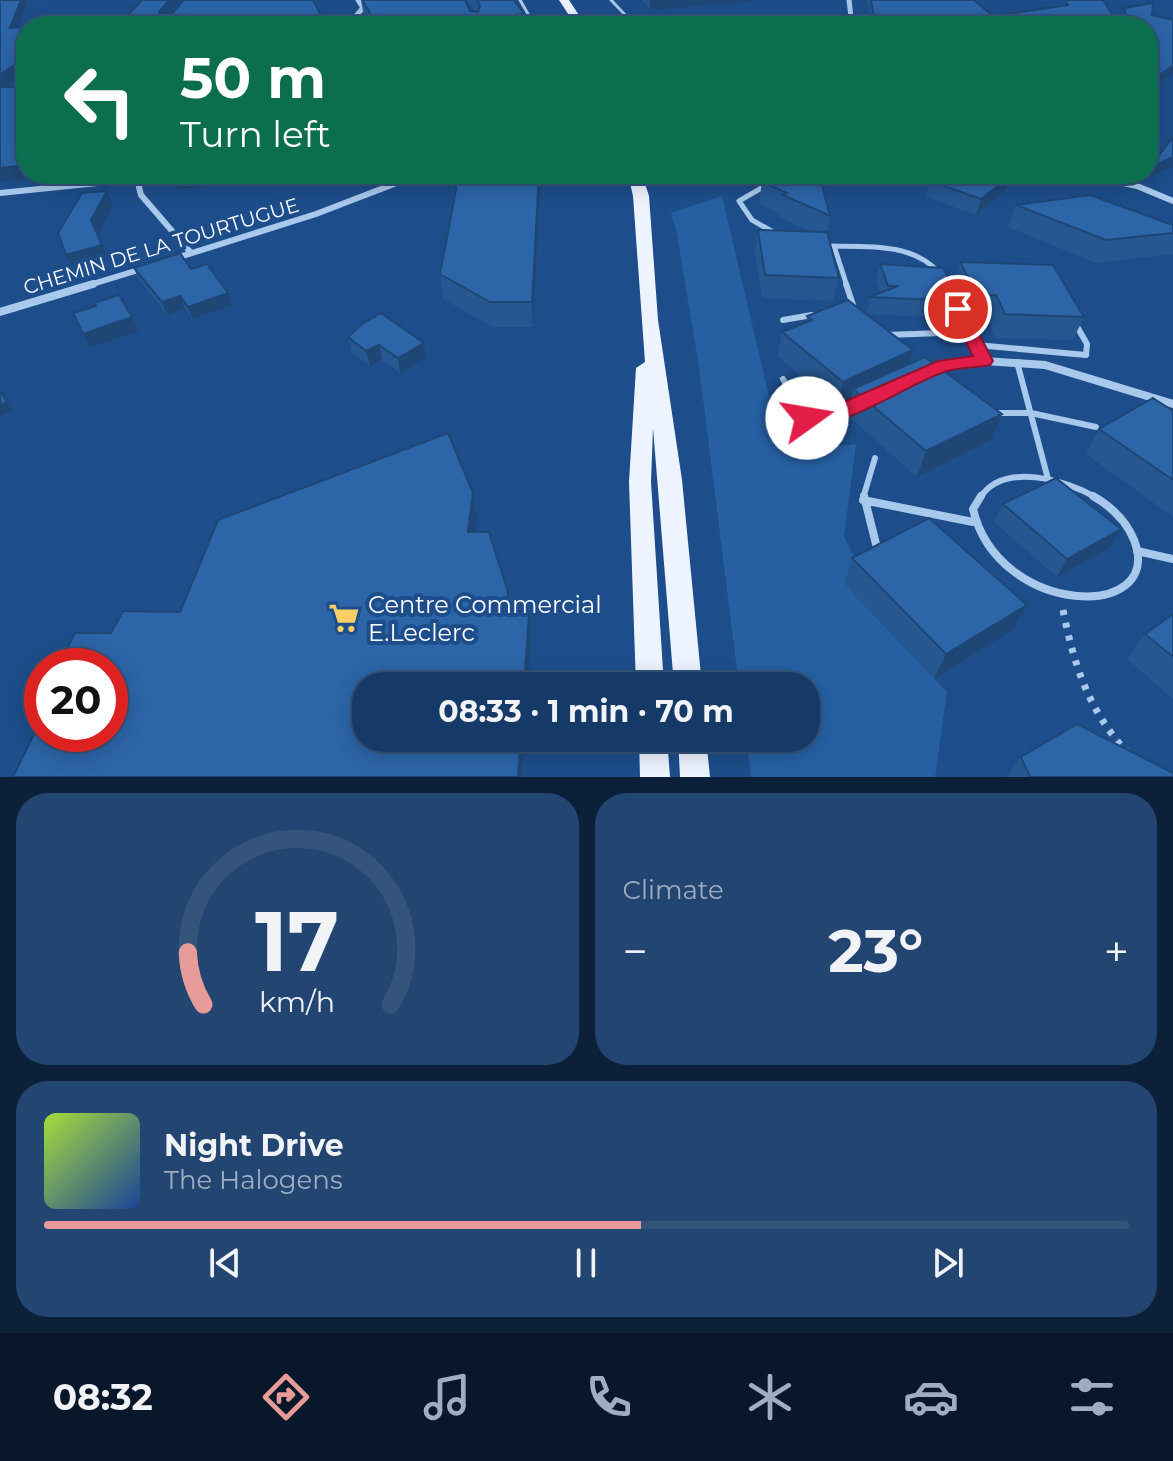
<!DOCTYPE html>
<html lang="en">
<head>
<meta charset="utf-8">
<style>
	:root { --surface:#163a68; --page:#234571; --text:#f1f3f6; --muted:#9eadc0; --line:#35547c; --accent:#e69b98 }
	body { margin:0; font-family:Montserrat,sans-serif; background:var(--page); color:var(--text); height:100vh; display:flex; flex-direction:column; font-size:30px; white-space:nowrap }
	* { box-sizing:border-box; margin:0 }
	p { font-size:26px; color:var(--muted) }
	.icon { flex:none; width:44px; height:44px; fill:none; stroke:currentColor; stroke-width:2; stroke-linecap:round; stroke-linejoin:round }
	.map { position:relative; height:777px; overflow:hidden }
	.sheet { display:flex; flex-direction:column; gap:16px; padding:16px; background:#0c2039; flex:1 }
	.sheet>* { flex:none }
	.banner { position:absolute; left:16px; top:16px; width:1142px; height:168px; border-radius:32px; box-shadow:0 4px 20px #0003,0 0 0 2px var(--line); background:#0b6e4f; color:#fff; overflow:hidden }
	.speed { position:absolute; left:24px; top:648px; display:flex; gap:16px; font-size:40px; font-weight:700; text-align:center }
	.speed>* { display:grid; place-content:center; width:104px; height:104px; border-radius:50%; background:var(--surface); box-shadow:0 4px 20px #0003,0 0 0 2px var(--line); line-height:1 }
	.speed .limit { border:12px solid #d22; background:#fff; color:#111 }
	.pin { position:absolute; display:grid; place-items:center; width:68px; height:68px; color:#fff; margin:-34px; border:4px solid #fff; border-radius:50%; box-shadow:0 2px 8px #0007 }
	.me { position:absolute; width:88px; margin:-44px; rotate:77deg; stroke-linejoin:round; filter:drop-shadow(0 0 6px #0008) }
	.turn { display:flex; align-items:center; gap:28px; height:168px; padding:0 32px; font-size:36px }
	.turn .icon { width:104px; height:104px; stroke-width:2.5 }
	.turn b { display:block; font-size:56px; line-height:68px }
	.big { font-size:60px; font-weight:700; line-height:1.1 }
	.sheet .tile { flex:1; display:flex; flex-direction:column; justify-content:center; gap:12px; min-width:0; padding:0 28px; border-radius:32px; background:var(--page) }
	.sheet .dial { align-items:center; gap:0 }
	.dial svg { height:208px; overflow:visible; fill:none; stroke:var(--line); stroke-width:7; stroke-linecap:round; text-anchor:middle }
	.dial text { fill:var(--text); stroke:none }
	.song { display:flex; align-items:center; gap:24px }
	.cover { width:96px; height:96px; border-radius:12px; background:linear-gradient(135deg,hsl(80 70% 55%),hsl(220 70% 35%)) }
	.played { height:8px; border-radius:4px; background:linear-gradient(90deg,var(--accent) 55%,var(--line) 55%) }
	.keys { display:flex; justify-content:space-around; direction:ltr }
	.heat { display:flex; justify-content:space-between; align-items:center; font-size:44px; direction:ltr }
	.sheet .tiles { flex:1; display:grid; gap:16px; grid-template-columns:1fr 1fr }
	.tile:last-child { grid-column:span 2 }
	.trip { position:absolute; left:352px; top:672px; width:468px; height:80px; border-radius:32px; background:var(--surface); box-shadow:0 4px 20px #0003,0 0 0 2px var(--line); font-weight:700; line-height:80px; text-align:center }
	.tab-bar { display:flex; height:128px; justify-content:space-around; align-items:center; background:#09172a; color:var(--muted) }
	.tab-bar .icon { width:56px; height:56px }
	.tab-bar .current { color:var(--accent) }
	.tab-bar b { font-size:36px; color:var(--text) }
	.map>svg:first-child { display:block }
	.green { fill:#2660a3 }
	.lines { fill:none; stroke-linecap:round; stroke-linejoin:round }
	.path { stroke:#a8c8ec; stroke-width:7; stroke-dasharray:5 8; stroke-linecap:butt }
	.service-far3 { stroke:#a8c8ec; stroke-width:3 }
	.service-far2 { stroke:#a8c8ec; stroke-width:5 }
	.service-far1 { stroke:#a8c8ec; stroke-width:6 }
	.service { stroke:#a8c8ec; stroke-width:8 }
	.minor-far2 { stroke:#a8c8ec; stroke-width:5 }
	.minor-far1 { stroke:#a8c8ec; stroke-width:6 }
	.minor { stroke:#a8c8ec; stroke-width:8 }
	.primary { fill:#eef4ff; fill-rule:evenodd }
	.wall { fill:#265790; fill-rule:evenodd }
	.shaded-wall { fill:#1f4776 }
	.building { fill:#2c65a8; stroke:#1f4776; stroke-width:2 }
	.route { fill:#e11d48; stroke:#92132f; stroke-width:2 }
	.labels { text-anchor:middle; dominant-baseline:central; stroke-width:8; stroke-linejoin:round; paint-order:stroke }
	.street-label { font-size:20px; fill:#fff; stroke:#1d4e8b }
	.near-poi-label { font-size:24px; fill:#fff; stroke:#1d4e8b; text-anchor:start }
</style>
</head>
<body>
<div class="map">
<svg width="1173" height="777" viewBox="0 0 1173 777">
	<rect width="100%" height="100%" fill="#1d4e8b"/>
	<!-- green -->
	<path class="green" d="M 722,196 L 782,452 L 856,444 L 844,536 L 858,565 L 852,592 L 947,692 L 935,777 L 751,777 L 746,738 L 806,738 L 806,686 L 739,686 L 699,367 L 677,234 L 671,213 Z"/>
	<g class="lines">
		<!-- path -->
		<path class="path" d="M 1063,610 C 1074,665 1088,709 1126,751"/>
		<!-- service-far3 -->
		<path class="service-far3" d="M 520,0 L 535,26
			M 611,0 L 630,20 L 661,26"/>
		<!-- service-far2 -->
		<path class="service-far2" d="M 765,186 L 739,201 L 752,220 L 775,233
			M 824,246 C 862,247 913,241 940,274
			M 834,246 L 847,286"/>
		<!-- service-far1 -->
		<path class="service-far1" d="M 846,284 L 855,311
			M 783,320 L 812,315
			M 886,335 L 969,332
			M 976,345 L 1086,355 L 1087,344 L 1075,323
			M 1017,362 L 1048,479
			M 934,369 L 984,361 L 956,305
			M 783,379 L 816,433
			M 991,413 L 1031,413 L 1096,427
			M 807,418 L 836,413 L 856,404
			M 863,498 L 875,458
			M 980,498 C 1003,461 1066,480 1097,498"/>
		<!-- service -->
		<path class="service" d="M 864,496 L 877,548
			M 981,496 L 973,509 C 998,617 1166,622 1134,540 C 1126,520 1112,507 1093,496
			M 863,500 L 973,522
			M 1137,551 L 1173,559"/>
		<!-- minor-far2 -->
		<path class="minor-far2" d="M 849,0 L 852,26
			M 347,26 L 363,8 L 358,0"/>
		<!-- minor-far1 -->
		<path class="minor-far1" d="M 1083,174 L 1137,186 L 1173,201
			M 0,193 L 137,179 L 141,195 L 191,253
			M 173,259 L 316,214 L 420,174
			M 86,286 L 145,268"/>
		<!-- minor -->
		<path class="minor" d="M 0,312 L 93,284
			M 984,361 L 1045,365 L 1173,404"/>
		<!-- primary -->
		<path class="primary" d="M 559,0 L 569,0 L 586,26 L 576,26 Z
			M 628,174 L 642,174 L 649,196 L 658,320 L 682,480 L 702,686 L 674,686 L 653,428 L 651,482 L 664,686 L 636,686 L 629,482 L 636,368 L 645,362 L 633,196 Z
			M 639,738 L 667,738 L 670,777 L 640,777 Z
			M 678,738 L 706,738 L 710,777 L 680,777 Z"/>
	</g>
	<!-- wall -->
	<path class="wall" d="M 181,0 L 164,20 L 166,20 L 184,0 L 327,26 L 117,26 Z
		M 361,0 L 515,0 L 524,14 L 525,26 L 370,26 L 364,16 ZM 465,0 L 469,2 L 474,11 L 470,11 Z
		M 642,0 L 755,0 L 755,1 L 650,10 Z
		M 867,0 L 974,0 L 993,16 L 1062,6 L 1064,0 L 1103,0 L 1120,26 L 872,26 Z
		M 1125,8 L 1173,20 L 1173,73 L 1148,90 L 1148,26 L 1121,26 L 1122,17 Z
		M 541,174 L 533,327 L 493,327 L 443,299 L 440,274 Z
		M 777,174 L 830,216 L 827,232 L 839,278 L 833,301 L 762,298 L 755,252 L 758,230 L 809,231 L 779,217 L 780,214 L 759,204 L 762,182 Z
		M 921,174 L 1009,174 L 1006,190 L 976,215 L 926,197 L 930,181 L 934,180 Z
		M 1016,205 L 1173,225 L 1173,254 L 1096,263 L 1008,227 Z
		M 960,262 L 1084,317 L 1073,340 L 996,338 L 987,319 L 969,318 L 961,302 L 955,318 L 866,314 L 913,350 L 909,364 L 1002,414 L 991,440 L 917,477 L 847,415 L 851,400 L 837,406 L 777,356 L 782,332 L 806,322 L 807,316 L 866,314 L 870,297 L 880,293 L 876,281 L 880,264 L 952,285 Z
		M 134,268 L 232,305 L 193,319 L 185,309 L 167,315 L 139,280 Z
		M 362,324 L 426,358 L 400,373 L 382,360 L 370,366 L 351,352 L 348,337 Z
		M 1173,411 L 1173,517 L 1086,454 L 1099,429 Z
		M 1003,504 L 1111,547 L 1057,577 L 994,522 Z
		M 852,558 L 1027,605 L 1013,630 L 934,679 L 844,583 Z
		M 1173,614 L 1173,699 L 1127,659 L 1145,634 Z
		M 1021,757 L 1173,777 L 1007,777 Z"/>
	<!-- shaded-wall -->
	<path class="shaded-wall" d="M 21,0 L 28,0 L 14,39 L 10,28 Z
		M 169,0 L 181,0 L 162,22 L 162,26 L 159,12 Z
		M 650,0 L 755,0 L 755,1 L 650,10 Z
		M 524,14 L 525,26 L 513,26 L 513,15 Z
		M 191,15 L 193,26 L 182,26 Z
		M 376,15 L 378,26 L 373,26 L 372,16 Z
		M 26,56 L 26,71 L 0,90 L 0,75 Z
		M 1173,66 L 1173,73 L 1148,90 L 1150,81 Z
		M 1173,157 L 1173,166 L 1144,180 L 1146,174 L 1148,174 L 1149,168 Z
		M 26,165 L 26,174 L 68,174 L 0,182 L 0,168 Z
		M 172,174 L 206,174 L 205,186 L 178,190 Z
		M 348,174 L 379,174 L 349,181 Z
		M 539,174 L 541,174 L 533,327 L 532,302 Z
		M 1012,175 L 1006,190 L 976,215 L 981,199 Z
		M 107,191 L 113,206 L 98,235 L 91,220 Z
		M 102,245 L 108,260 L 73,270 L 66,255 Z
		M 228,293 L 232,305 L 193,319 L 188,307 Z
		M 180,296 L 185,309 L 167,315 L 162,302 Z
		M 132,317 L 138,331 L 90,348 L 83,334 Z
		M 424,343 L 426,358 L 400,373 L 398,358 Z
		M 379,345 L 382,360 L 370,366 L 366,351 Z
		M 913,350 L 906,374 L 853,389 L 851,400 L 837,406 L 843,382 Z
		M 7,402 L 12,411 L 0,416 L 0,405 Z
		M 1002,414 L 991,440 L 917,477 L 926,451 Z
		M 473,493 L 477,519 L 471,558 L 468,532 Z
		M 1121,529 L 1111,547 L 1057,577 L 1067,559 Z
		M 508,592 L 511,617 L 505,615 Z
		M 1027,605 L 1013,630 L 934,679 L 946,654 Z
		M 529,615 L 531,640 L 528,686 L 524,686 Z
		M 521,738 L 525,738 L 522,777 L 518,777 Z"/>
	<!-- building -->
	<path class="building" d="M 0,0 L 21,0 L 10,28 L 26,27 L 26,56 L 0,75 Z
		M 142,0 L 169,0 L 159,12 L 160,20 L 166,20 L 184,0 L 313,0 L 327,26 L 220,26 L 191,15 L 182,26 L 117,26 Z
		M 362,0 L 465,0 L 470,11 L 478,12 L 480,6 L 477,0 L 514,0 L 524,14 L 513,15 L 521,26 L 383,26 L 376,15 L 372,16 Z
		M 871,0 L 974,0 L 993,16 L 1068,5 L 1064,0 L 1103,0 L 1120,26 L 876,26 Z
		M 1153,3 L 1152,15 L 1173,20 L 1173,66 L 1150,81 L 1148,81 L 1148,26 L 1125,26 L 1125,8 Z
		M 72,23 L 68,26 L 39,26 Z
		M 0,87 L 26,87 L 26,165 L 0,168 Z
		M 1173,137 L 1173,157 L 1149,168 Z
		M 174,174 L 197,174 L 174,177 Z
		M 459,174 L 539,174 L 532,302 L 490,302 L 440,274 Z
		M 777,174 L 819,174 L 830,216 L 783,195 L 787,193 L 762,182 Z
		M 948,174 L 1009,174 L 1012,175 L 981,199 L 930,181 Z
		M 107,191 L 91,220 L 102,245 L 66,255 L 58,233 L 82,193 Z
		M 1090,195 L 1173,225 L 1173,233 L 1106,240 L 1016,205 Z
		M 758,230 L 827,232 L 839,278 L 765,275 Z
		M 180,253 L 191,269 L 207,264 L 228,293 L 188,307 L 180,296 L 162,302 L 134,268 Z
		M 960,262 L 1053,265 L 1084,317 L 1005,314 L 996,295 L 977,295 Z
		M 880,264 L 943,268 L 961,301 L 870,297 L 898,286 L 888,286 Z
		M 119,295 L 132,317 L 83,334 L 73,313 L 96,306 L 94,303 Z
		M 848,300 L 913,350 L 843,382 L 782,332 L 812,320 L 807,316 Z
		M 381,313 L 424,343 L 398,358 L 379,345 L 366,351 L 348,337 L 362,324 Z
		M 925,357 L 1002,414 L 926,451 L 853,389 Z
		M 0,390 L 7,402 L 0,405 Z
		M 1153,398 L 1173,411 L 1173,480 L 1099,429 Z
		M 448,433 L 473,493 L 468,532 L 489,532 L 508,592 L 505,615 L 529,615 L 524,686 L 366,686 L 366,738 L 521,738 L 518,777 L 13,777 L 42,718 L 42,734 L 110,734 L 110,666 L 58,666 L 75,633 L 111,633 L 123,611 L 180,612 L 218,520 Z
		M 1056,478 L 1121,529 L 1067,559 L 1003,504 Z
		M 929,518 L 1027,605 L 946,654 L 852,558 Z
		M 1173,614 L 1173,657 L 1145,634 Z
		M 1077,724 L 1173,773 L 1173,777 L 1030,777 L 1021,757 Z"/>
	<!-- route -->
	<path class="route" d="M 958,304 L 966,309 L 993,361 L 990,365 C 976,368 960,367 947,371 C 907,383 841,434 801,422 L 798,418 L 801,413 L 832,407 L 938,361 L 973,356 L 949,309 Z"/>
	<!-- icons -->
	<defs>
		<g id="supermarket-bare" transform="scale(2.4)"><path d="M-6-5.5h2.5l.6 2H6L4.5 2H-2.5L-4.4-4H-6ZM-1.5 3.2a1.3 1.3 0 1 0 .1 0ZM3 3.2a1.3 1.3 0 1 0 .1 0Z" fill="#fccf66" stroke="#1d4e8b" stroke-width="2.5" paint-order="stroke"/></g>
	</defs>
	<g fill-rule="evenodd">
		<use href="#supermarket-bare" x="344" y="618"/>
	</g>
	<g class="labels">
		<!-- street labels -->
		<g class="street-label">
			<text transform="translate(161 246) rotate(-17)">CHEMIN DE LA TOURTUGUE</text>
		</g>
		<!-- near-poi labels -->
		<g class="near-poi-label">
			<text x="368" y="604">Centre Commercial<tspan x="368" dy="28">E.Leclerc</tspan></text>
		</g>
	</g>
</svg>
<div class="speed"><div class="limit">20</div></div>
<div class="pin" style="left:958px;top:309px;background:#d93025"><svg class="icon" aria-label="arrive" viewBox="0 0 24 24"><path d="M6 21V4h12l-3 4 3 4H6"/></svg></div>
<svg class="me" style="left:807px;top:418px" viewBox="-20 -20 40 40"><circle r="19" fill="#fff"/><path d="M0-13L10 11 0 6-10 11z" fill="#e11d48"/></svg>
<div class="trip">08:33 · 1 min · 70 m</div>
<div class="banner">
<div class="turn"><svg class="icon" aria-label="left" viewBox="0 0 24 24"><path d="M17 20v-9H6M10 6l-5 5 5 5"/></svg><div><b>50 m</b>Turn left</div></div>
</div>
</div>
<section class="sheet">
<div class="tiles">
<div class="tile dial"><svg viewBox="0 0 100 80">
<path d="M14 69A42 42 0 1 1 86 69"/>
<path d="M14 69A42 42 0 0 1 8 49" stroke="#e69b98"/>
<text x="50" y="56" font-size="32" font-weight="700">17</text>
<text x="50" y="72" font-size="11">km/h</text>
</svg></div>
<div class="tile"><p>Climate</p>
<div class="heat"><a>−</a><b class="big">23°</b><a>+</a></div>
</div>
<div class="tile">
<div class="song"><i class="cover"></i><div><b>Night Drive</b><p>The Halogens</p></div></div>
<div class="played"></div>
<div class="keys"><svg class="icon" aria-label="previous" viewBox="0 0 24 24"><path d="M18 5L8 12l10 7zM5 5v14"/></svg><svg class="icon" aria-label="pause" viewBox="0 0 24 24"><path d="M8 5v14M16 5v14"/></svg><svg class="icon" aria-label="next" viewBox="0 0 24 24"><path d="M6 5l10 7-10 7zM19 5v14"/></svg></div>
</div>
</div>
</section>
<nav class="tab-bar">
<b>08:32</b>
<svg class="icon current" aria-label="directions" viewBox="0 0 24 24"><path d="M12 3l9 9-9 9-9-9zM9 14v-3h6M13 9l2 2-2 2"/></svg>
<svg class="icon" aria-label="music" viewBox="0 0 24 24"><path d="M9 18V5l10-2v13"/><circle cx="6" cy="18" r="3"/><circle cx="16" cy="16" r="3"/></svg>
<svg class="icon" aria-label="phone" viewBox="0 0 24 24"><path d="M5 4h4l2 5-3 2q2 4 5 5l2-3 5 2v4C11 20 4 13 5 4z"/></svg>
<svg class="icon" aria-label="climate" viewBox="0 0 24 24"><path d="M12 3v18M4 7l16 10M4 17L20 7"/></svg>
<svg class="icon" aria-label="car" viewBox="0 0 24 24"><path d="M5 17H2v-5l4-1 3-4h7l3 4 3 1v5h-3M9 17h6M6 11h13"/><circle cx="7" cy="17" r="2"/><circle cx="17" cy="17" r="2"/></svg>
<svg class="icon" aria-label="filters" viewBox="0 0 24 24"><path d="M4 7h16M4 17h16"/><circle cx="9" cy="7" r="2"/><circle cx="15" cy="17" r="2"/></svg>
</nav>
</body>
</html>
